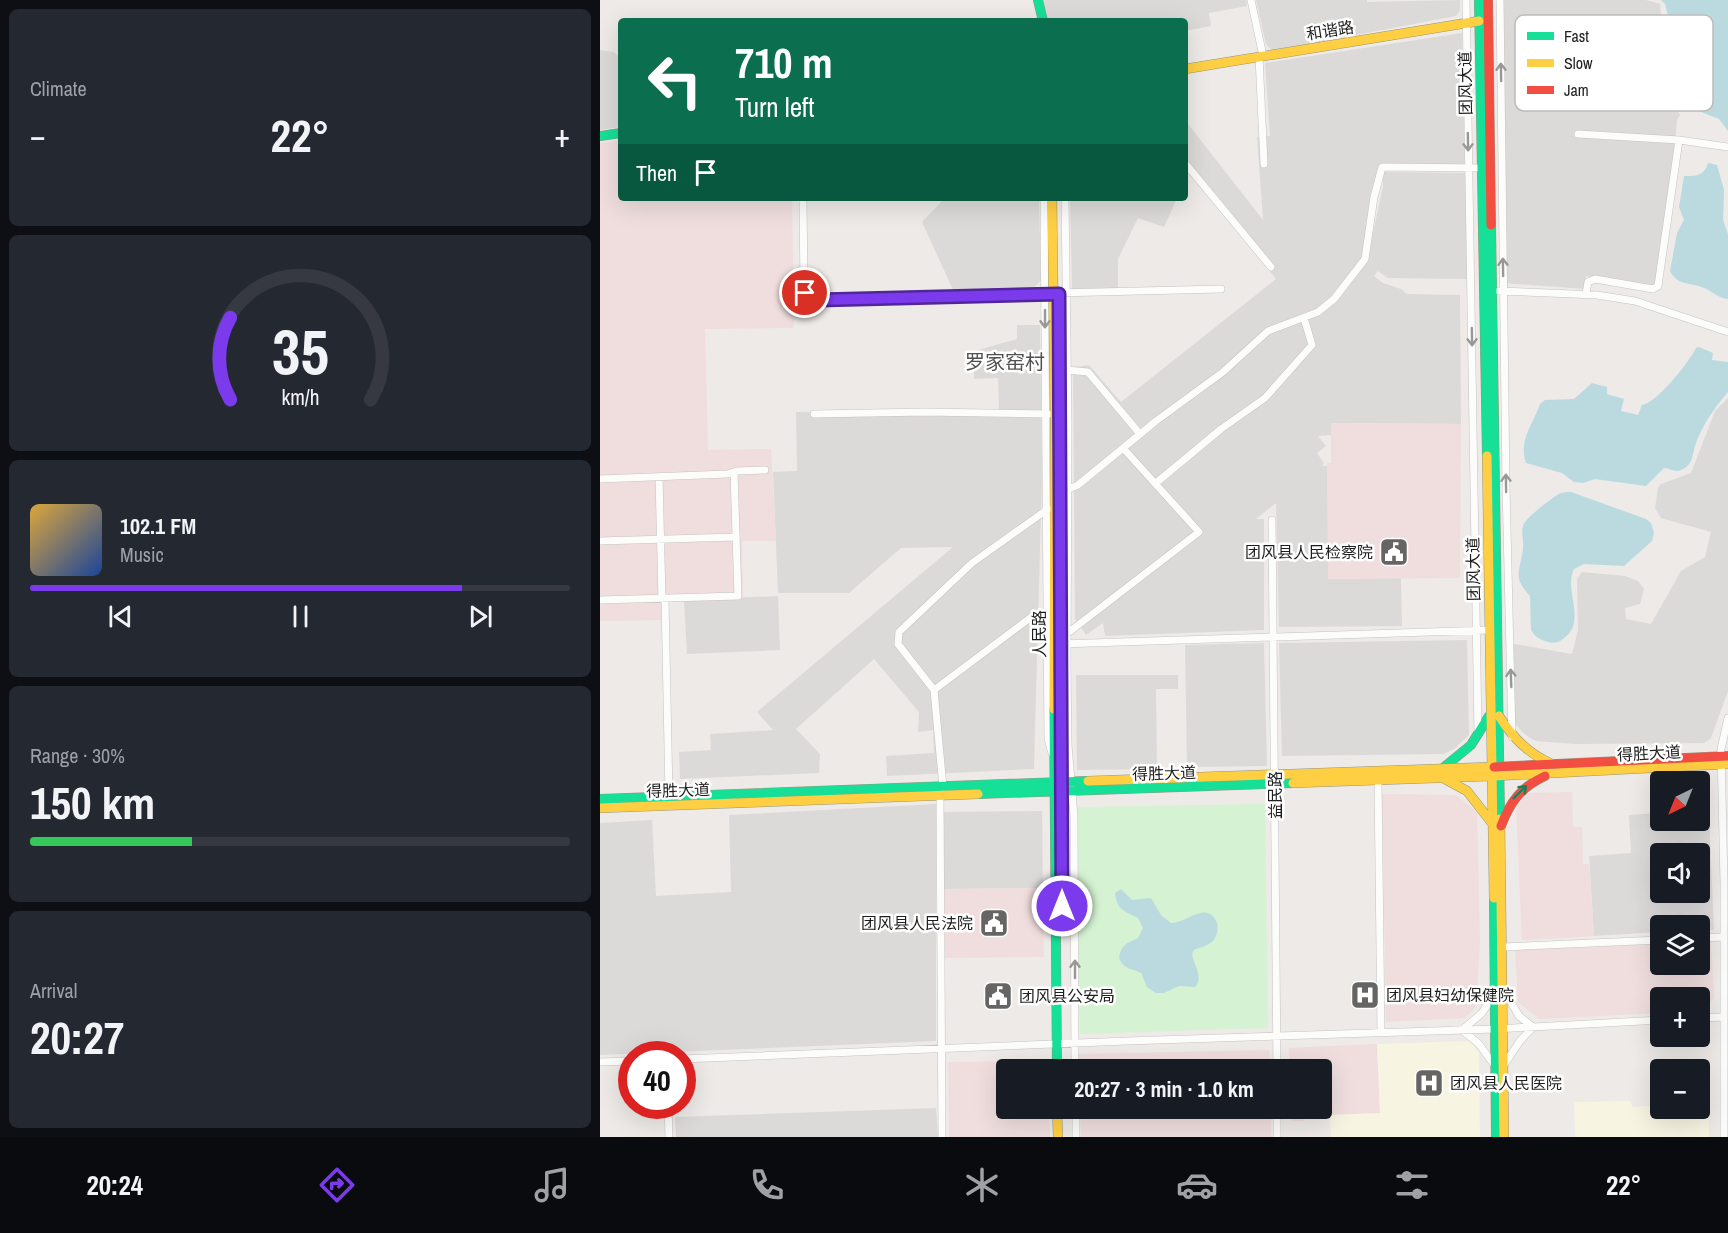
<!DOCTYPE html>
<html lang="en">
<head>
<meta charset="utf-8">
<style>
	:root { --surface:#171b24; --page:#242831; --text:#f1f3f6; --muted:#9ea1a6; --line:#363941; --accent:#7c3aed }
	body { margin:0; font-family:"Archivo Narrow","Noto Sans SC",sans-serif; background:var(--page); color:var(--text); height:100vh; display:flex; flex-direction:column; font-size:22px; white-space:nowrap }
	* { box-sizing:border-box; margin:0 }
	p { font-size:20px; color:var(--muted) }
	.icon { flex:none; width:33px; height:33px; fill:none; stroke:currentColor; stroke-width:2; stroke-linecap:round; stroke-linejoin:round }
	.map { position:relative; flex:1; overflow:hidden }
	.drawer { display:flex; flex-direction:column; gap:9px; padding:9px; background:#0d0f14; width:600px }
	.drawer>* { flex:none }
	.hud { position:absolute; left:18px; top:18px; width:570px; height:183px; border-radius:6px; box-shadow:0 6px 24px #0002; background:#0b6e4f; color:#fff; overflow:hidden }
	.needle { width:39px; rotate:223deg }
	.tools { position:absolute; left:1050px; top:771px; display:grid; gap:12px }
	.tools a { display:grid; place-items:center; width:60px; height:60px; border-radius:6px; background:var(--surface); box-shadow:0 6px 24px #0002; font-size:30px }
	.speed { position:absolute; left:18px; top:1041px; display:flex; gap:12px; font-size:30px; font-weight:700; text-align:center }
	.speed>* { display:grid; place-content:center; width:78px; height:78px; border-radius:50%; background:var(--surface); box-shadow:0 6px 24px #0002; line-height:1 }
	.speed .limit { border:9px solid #d22; background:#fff; color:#111 }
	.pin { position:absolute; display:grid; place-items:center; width:51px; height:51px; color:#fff; margin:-26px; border:3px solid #fff; border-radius:50%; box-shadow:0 2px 6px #0007 }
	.me { position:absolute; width:66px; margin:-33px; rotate:0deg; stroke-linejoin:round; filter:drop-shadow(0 0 4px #0008) }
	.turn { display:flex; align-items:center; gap:21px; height:126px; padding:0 18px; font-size:27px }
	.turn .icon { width:78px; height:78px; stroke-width:2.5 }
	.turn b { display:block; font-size:42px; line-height:51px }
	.then { display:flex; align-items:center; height:57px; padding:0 18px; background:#0003; gap:12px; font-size:22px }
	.big { font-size:45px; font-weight:700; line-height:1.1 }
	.drawer .widget { flex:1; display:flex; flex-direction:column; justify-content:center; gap:9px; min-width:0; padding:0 21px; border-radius:9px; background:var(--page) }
	.drawer .dial { align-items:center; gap:0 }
	.dial svg { height:156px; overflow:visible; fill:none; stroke:var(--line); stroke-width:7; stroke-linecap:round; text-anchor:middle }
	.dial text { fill:var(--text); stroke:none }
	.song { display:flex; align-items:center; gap:18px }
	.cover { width:72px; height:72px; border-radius:9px; background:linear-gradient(135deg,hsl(40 70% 55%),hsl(220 70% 35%)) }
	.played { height:6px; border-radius:3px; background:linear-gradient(90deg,var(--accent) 80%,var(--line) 80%) }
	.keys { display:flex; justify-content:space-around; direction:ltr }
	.heat { display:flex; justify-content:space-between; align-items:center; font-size:33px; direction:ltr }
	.charge { height:9px; border-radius:4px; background:linear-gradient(90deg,#34c759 30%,var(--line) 0) }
	.trip { position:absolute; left:396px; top:1059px; width:336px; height:60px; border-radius:6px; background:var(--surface); box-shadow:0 6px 24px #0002; font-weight:700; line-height:60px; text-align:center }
	.tab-bar { display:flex; height:96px; justify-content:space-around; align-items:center; background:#090b0e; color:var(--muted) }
	.tab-bar .icon { width:42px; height:42px }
	.tab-bar .on { color:var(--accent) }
	.tab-bar b { font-size:27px; color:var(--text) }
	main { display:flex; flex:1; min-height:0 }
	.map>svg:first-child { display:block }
	.residential { fill:#dcdad8; fill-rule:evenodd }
	.commercial { fill:#efdedd }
	.education { fill:#f7f4e2 }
	.park { fill:#d5f3d3 }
	.water { fill:#bbdae0 }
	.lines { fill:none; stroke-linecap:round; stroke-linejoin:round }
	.street-casing { stroke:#c5c4c3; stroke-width:8 }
	.fast-casing { stroke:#96967e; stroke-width:10 }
	.slow-casing { stroke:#96967e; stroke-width:10 }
	.jam-casing { stroke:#96967e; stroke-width:10 }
	.street { stroke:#fcfcfb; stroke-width:7 }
	.fast { stroke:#16e098; stroke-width:9 }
	.slow { stroke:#ffcf43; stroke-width:9 }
	.jam { stroke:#f24e42; stroke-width:9 }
	.oneway { stroke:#989898 }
	.oneway2 { stroke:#1a7f5b }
	.route-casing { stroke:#51269a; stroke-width:15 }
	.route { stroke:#7c3aed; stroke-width:10 }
	.labels { text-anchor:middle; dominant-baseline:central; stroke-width:5; stroke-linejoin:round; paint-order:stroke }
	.street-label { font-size:16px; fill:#1e1e1e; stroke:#fff }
	.poi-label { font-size:16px; fill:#1e1e1e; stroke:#fff; text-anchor:start }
	.quarter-label { font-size:20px; fill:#515151; stroke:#fff }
	.key { fill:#fff; stroke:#bcbcbc; stroke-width:1.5 }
	.key-label { font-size:16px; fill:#1e1e1e }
</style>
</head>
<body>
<main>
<section class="drawer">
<div class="widget"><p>Climate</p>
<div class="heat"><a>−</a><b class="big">22°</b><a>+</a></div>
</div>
<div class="widget dial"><svg viewBox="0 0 100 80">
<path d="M14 69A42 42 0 1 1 86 69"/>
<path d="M14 69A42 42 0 0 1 14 27" stroke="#7c3aed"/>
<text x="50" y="56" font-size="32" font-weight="700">35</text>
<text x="50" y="72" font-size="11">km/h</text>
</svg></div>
<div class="widget">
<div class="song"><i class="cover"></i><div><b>102.1 FM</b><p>Music</p></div></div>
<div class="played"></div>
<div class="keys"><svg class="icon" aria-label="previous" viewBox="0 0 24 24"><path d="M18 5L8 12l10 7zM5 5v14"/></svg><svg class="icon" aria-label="pause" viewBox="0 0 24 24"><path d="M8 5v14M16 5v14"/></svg><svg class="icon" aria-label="next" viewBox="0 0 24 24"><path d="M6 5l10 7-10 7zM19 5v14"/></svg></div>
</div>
<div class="widget"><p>Range · 30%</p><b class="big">150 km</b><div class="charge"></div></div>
<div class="widget"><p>Arrival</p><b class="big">20:27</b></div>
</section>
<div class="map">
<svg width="1128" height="1137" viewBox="0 0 1128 1137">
	<rect width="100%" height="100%" fill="#edeae7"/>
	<!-- residential -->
	<path class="residential" d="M 443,0 L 646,0 L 647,6 L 609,13 L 611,26 L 585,31 L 585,21 L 448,21 Z
		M 656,0 L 767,0 L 767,2 L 860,0 L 860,10 L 856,16 L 672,51 L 666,44 Z
		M 900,0 L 1046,0 L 1060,4 L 1062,33 L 1076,40 L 1082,58 L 1079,76 L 1072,90 L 1073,103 L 1080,115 L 1077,120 L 1074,154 L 1055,288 L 986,276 L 985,289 L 902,283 Z
		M 862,33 L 865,166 L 781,163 L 771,196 L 766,243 L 767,261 L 783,186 L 783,172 L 866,173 L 867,279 L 788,278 L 778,271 L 774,276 L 783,283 L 801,289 L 807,294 L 860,295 L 861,424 L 731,423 L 731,435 L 718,436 L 726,446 L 717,453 L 724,463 L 722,466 L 727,466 L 729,579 L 801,578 L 802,626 L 679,627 L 676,503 L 656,519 L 664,519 L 664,630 L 505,636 L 503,623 L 486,635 L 475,619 L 473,367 L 489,365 L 521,402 L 676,279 L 585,166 L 585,120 L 663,220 L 657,137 L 670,136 L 665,63 Z
		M 0,50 L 14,52 L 21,59 L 21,127 L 0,130 Z
		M 345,198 L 439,198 L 441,280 L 437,285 L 431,289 L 354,292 L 322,222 Z
		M 470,198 L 577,198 L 564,227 L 538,218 L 518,259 L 518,288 L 472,291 Z
		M 417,325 L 440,325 L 442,476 L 434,769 L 287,776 L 286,756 L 334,753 L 333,730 L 318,732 L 319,712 L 274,659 L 196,729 L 220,754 L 219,773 L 80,779 L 79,752 L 111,750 L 110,734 L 173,730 L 157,712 L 353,547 L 301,548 L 249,593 L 178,593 L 173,472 L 197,471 L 196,412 L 399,410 L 398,378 L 374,379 L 374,351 L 417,339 Z
		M 1128,398 L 1128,691 L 1111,738 L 1104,743 L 975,744 L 936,741 L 930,738 L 921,731 L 914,722 L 909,643 L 972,654 L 978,630 L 977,579 L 982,572 L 1025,576 L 1038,581 L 1044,589 L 1040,604 L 1025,608 L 1026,619 L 1051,624 L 1081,571 L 1105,557 L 1111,532 L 1061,518 L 1055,508 L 1058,488 L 1061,484 L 1091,473 L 1115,411 Z
		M 178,596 L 180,650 L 87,654 L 84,600 Z
		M 867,640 L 869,735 L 854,749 L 843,754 L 682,756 L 679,643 Z
		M 664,643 L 667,766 L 587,767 L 585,645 Z
		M 476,675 L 578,675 L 578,689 L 556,689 L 557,769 L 477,770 Z
		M 336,804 L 336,1041 L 0,1055 L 0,823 L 52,820 L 56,896 L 131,892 L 129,815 Z
		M 442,811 L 443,888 L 344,889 L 343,812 Z
		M 1060,813 L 1060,820 L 1100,820 L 1100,815 L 1109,814 L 1114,930 L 1100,930 L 1100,926 L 1060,926 L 1060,932 L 994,936 L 989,856 L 1031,853 L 1029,815 ZM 1060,854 L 1100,854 L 1100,892 L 1060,892 Z
		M 336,1108 L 338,1137 L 76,1137 L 75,1117 Z"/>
	<!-- commercial -->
	<path class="commercial" d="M 21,140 L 21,198 L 192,198 L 194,328 L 105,329 L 108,450 L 171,449 L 176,541 L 142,541 L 143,598 L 62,602 L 63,620 L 0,621 L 0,143 Z
		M 731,423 L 861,424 L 860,578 L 728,579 L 727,463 L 731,463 Z
		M 972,792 L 973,827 L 982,827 L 983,864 L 989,864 L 994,936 L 922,940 L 916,808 L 927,793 Z
		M 782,794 L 856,795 L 877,812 L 880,942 L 876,1007 L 865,1018 L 786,1022 Z
		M 443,888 L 444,957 L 345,958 L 344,889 Z
		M 1100,940 L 1111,940 L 1114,998 L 1108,1005 L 1100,1010 L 1100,998 L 1060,998 L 1060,1013 L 939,1019 L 918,1002 L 915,949 L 1060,942 L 1060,964 L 1100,964 Z
		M 777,1044 L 780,1113 L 703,1116 L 703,1121 L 692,1121 L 692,1109 L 722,1108 L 722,1070 L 690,1069 L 689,1048 Z
		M 669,1050 L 670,1069 L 479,1069 L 479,1054 Z
		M 437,1061 L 448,1069 L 406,1070 L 406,1108 L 450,1109 L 450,1137 L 349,1137 L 348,1062 Z
		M 480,1109 L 671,1109 L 671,1137 L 481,1137 Z"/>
	<!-- education -->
	<path class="education" d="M 869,1041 L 879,1052 L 880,1137 L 731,1137 L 730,1115 L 780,1113 L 777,1044 Z
		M 1031,1101 L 1032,1107 L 1052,1106 L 1052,1110 L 1108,1109 L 1109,1137 L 975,1137 L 974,1102 Z"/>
	<!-- park -->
	<path class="park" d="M 665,804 L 668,1028 L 480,1034 L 476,807 Z"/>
	<!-- water -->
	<path class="water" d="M 1061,0 L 1128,0 L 1128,131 L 1119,119 L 1083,105 L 1083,98 L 1088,86 L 1090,41 L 1085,32 L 1070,24 L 1065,4 Z
		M 1108,163 L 1117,165 L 1124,190 L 1123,220 L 1128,234 L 1128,299 L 1126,299 C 1117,297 1112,291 1104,288 C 1091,282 1077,286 1070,271 L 1077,233 L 1084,220 L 1079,207 L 1084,176 C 1094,176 1104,177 1108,163 Z
		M 1099,347 L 1113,353 L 1112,360 L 1128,362 L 1128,392 C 1115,407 1103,424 1096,443 C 1092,453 1094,465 1081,470 C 1075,473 1070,468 1064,468 L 1046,486 L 995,479 L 983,483 L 974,482 L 962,473 L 926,463 C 918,440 933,425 940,404 L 945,400 L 974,399 L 992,383 L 1007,387 L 1007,394 L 1024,399 L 1021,411 L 1038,415 L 1042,405 C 1057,403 1089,362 1096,348 Z
		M 971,492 L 1046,519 L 1051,523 L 1054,533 L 1052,541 L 1024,566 L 984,564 L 974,569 C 963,590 988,622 963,639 C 958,643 952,644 945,641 C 939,639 934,636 931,630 L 930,596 C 912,576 920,573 923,549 C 924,542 921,533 923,526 C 924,519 951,499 957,495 C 962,492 966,492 971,492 Z
		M 521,889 L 532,900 L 551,898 L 561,915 L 571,923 C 585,924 604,902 615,919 C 618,923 618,929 617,933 C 614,945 604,946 594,950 L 592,954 C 594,966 604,977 595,987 L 579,986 L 564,993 L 556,993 L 547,987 L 541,973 C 532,968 524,970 519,958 C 521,945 527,943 538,938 L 543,928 L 538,918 C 525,911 517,911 515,893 Z"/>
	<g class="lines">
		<!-- street casing -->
		<g class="street-casing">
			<path id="street" d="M 651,0 L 663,56
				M 866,0 L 878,732
				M 900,0 L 906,486 L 912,737
				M 659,57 L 664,164
				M 978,134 L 1079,140 L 1128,147
				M 585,163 L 671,267
				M 203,198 L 204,290 L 207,295 L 215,299 L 621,289
				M 444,198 L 448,739 L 452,753
				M 465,198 L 468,422 L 467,666 L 468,745 L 474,817 L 475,1070
				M 899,291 L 997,295 L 1035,301 L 1128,332
				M 986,294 L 988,282 L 995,279 L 1053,289 L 1058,286 L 1079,140
				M 467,370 L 488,372 L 540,434
				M 214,414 L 326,412 L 449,414
				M 59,477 L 62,599
				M 0,479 L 127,474 L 137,471 L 165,470
				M 556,483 L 621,429 L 665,398 L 712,345 L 704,318
				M 460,493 L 478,485 L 556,421 L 623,372 L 668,331 L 718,312 L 734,299 L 765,259 L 774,197 L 782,167 L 882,168
				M 672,520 L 677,1070
				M 0,541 L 136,537
				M 65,599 L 69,796
				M 0,600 L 138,596 L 134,472
				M 460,639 L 599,532 L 523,448
				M 460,644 L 889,630
				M 334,690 L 298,644 L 299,632 L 372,563 L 448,509
				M 778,780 L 781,1033
				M 343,787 L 334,690 L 434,615 L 447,611
				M 340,796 L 342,1137
				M 1100,938 L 1124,937
				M 903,947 L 1060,940
				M 903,988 L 919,1016 L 933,1027 L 920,1041 L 904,1065
				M 893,996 L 882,1013 L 862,1030 L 879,1044 L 895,1066
				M 1100,1018 L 1124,1017
				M 82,1059 L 527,1041 L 895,1029 L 1060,1020
				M 0,1062 L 32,1061
				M 68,1106 L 69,1137
				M 476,1108 L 476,1137
				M 677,1108 L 677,1137
				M 1124,1137 L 1124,883 L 1121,749 L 1128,718"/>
		</g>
		<!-- fast casing -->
		<g class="fast-casing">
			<path id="fast" d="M 438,0 L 443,21
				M 879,0 L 887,456
				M 0,136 L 21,133
				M 891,225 L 900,819
				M 454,709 L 457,1070
				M 843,768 L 871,745 L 889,716
				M 378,794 L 693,783
				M 0,799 L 488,781
				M 894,898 L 896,1137"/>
		</g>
		<!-- slow casing -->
		<g class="slow-casing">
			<path id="slow" d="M 585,69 L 879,21
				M 452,198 L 455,420 L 454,709
				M 887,456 L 894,898
				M 899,716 C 912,737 927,753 950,763
				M 894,776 L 1128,764
				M 845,779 L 867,791 L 892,823
				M 488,781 L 892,767
				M 693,783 L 892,776
				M 0,808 L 378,794
				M 900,819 L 904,1137
				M 457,1108 L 458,1137"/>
		</g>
		<!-- jam casing -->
		<g class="jam-casing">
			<path id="jam" d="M 888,0 L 891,225
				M 894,767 L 1128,756
				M 901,826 C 910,802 921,787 945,776"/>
		</g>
		<!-- street -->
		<use href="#street" class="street"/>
		<!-- fast -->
		<use href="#fast" class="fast"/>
		<!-- slow -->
		<use href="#slow" class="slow"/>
		<!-- jam -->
		<use href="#jam" class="jam"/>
	</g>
	<!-- one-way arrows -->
	<defs><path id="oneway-shaft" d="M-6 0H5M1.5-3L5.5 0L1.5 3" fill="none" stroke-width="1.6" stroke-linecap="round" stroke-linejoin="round" transform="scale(1.5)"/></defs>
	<g class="oneway">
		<use href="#oneway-shaft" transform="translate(901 72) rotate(-91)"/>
		<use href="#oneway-shaft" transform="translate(868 142) rotate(89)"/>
		<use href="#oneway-shaft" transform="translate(903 267) rotate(-91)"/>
		<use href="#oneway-shaft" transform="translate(445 319) rotate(90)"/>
		<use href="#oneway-shaft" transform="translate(872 337) rotate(89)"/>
		<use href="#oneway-shaft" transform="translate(906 483) rotate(-91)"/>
		<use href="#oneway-shaft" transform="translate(911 678) rotate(-92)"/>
		<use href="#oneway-shaft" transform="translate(475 969) rotate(-90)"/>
	</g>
	<use class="oneway2" href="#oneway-shaft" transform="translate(920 792) rotate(-44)"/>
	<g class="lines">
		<!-- route casing -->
		<g class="route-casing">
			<path id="route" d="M 205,293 L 210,297 L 218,300 L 459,294 L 462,906"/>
		</g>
		<!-- route -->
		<use href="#route" class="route"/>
	</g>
	<!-- icons -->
	<defs>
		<g id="civic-square" transform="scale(1.5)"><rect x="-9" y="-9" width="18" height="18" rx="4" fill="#666564" stroke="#fff"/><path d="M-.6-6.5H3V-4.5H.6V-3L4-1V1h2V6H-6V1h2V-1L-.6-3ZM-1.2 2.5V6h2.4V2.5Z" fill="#fff"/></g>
		<g id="hospital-square" transform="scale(1.5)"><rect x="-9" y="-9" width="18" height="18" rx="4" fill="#666564" stroke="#fff"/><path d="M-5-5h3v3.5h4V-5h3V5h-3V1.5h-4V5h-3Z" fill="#fff"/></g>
	</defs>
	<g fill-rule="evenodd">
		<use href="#civic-square" x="794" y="552"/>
		<use href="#civic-square" x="394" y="923"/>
		<use href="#hospital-square" x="765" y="995"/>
		<use href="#civic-square" x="398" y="996"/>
		<use href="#hospital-square" x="829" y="1083"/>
	</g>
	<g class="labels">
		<!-- street labels -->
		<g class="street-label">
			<text transform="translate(730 30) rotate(-9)">和谐路</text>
			<text transform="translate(865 83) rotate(-91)">团风大道</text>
			<text transform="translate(873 569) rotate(-91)">团风大道</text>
			<text transform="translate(439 634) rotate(-90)">人民路</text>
			<text transform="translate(1049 753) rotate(-3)">得胜大道</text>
			<text transform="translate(564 773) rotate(-2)">得胜大道</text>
			<text transform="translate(78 790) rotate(-2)">得胜大道</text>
			<text transform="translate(675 795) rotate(-90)">益民路</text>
		</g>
		<!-- poi labels -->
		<g class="poi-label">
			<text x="773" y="552" text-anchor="end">团风县人民检察院</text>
			<text x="373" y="923" text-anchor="end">团风县人民法院</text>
			<text x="786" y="995">团风县妇幼保健院</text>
			<text x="419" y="996">团风县公安局</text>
			<text x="850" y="1083">团风县人民医院</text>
		</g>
		<!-- quarter labels -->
		<g class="quarter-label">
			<text x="405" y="361">罗家窑村</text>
		</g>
	</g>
	<!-- legend -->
	<rect x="915" y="15" width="198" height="96" rx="9" class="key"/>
	<rect x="927" y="32" width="27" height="8" fill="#16e098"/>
	<rect x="927" y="59" width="27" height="8" fill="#ffcf43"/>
	<rect x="927" y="86" width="27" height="8" fill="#f24e42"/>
	<g class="key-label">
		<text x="964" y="42">Fast</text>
		<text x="964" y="69">Slow</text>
		<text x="964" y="96">Jam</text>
	</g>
</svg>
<div class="tools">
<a><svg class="needle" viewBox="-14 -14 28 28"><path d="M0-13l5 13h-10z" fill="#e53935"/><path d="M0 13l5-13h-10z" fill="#9ea1a6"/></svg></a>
<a><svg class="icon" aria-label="sound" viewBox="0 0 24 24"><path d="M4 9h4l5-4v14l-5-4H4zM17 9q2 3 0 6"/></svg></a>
<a><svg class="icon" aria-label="layers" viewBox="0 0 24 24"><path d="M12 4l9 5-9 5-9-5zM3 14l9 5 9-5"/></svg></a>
<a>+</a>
<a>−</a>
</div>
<div class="speed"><div class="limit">40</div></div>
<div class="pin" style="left:205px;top:293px;background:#d93025"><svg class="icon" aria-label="arrive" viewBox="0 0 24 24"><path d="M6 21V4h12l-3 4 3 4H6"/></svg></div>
<svg class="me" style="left:462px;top:906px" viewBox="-20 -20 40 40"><circle r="17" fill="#7c3aed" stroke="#fff" stroke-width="3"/><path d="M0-11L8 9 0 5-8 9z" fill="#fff"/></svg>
<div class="trip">20:27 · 3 min · 1.0 km</div>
<div class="hud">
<div class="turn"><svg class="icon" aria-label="left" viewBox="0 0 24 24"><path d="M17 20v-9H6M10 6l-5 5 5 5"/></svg><div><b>710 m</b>Turn left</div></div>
<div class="then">Then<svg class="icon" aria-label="arrive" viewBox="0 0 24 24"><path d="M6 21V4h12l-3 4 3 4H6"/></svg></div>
</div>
</div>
</main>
<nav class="tab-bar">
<b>20:24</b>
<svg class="icon on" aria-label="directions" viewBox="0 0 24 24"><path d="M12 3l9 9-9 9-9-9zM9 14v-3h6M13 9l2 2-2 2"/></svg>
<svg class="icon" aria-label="music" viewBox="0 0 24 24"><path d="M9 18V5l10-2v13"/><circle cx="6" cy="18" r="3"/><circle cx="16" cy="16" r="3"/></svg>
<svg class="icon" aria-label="phone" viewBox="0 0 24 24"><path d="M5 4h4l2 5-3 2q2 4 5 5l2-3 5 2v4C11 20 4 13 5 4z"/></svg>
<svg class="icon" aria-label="climate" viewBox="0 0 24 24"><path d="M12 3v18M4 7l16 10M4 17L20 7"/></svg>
<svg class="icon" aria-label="car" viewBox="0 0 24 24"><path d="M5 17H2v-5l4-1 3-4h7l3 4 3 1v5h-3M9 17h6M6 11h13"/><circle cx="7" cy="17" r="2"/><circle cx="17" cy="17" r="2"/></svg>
<svg class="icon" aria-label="filters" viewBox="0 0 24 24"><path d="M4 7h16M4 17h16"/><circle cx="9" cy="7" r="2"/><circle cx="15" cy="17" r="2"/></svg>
<b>22°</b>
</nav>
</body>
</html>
